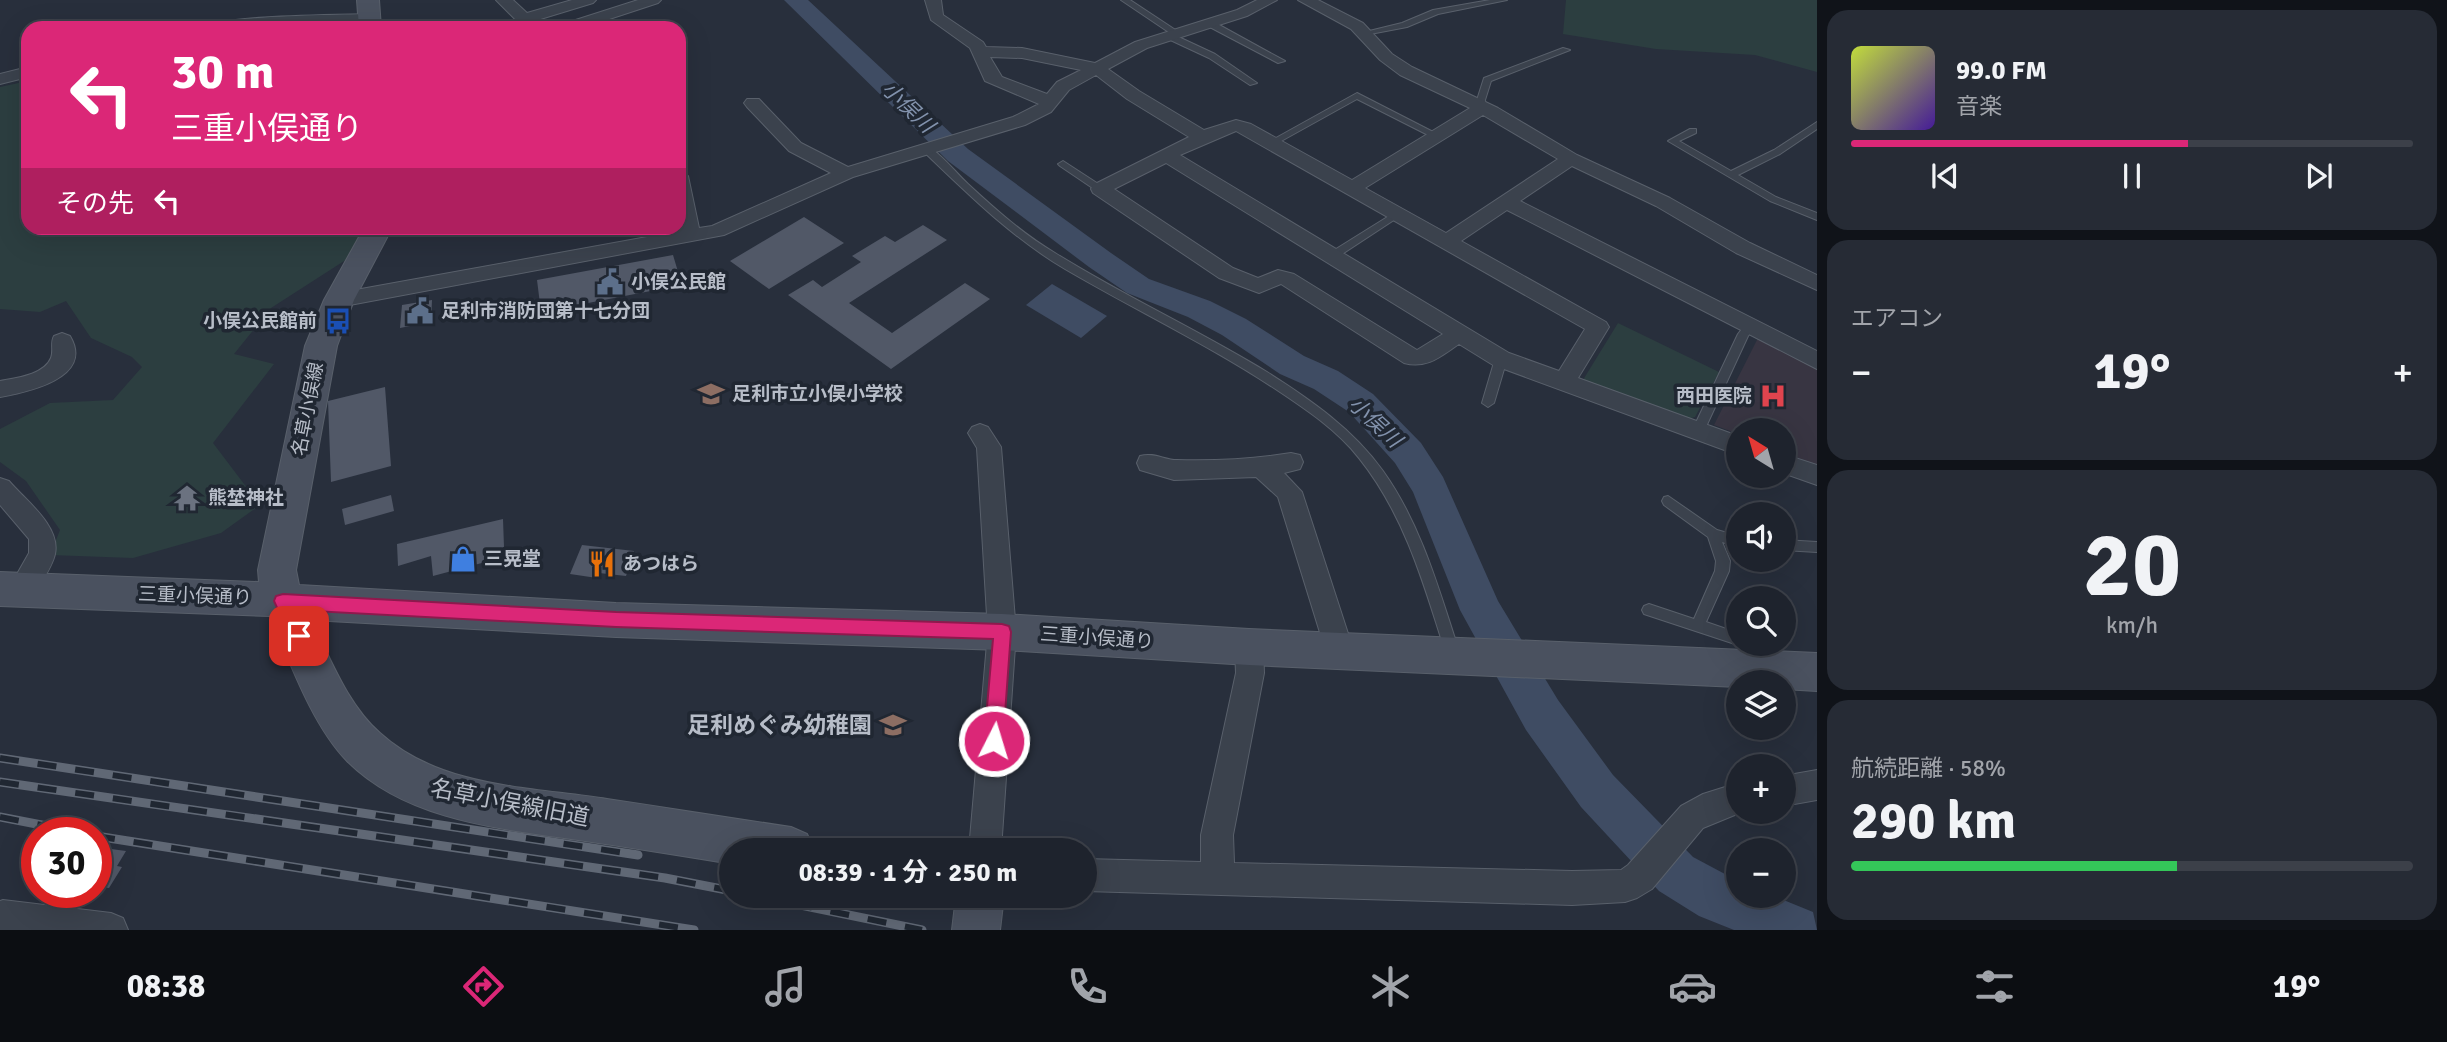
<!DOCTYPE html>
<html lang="ja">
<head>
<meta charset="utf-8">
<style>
	:root { --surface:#1e232d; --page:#262b35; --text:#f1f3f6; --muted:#a1a4aa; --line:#3c4049; --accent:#db2777 }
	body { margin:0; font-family:Signika,"Noto Sans JP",sans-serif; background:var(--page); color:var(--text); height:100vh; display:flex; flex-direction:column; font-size:26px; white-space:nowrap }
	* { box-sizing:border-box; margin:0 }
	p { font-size:23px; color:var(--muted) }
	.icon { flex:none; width:38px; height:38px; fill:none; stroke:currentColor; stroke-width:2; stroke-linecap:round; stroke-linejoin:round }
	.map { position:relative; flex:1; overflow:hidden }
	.drawer { display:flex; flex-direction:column; gap:10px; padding:10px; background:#101319; width:630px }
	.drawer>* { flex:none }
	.hud { position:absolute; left:21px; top:21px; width:665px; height:214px; border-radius:21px; box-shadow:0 7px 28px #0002,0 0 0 2px var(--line); background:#db2777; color:#fff; overflow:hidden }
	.needle { width:46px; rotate:323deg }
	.tools { position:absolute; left:1726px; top:418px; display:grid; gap:14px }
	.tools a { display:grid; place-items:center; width:70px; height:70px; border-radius:50%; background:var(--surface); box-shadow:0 7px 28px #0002,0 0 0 2px var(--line); font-size:35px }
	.speed { position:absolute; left:21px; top:817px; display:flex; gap:14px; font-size:35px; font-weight:700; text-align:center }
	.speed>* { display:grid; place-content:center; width:91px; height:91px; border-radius:50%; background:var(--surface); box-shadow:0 7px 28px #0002,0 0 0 2px var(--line); line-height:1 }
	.speed .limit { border:10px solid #d22; background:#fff; color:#111 }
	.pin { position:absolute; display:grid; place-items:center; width:60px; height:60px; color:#fff; margin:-30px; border-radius:14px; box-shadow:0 4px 10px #0006 }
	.me { position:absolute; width:77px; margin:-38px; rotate:5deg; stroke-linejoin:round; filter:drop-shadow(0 0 5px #0008) }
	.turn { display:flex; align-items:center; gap:24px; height:147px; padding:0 35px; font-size:32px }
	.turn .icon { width:91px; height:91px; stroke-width:2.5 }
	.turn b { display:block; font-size:49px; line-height:60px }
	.then { display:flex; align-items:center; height:66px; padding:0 35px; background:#0003; gap:14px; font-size:26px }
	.big { font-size:52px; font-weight:700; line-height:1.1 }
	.drawer .widget { flex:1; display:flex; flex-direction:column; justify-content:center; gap:10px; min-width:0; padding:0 24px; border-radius:21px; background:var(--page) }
	.drawer .dial { align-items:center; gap:0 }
	.dial b { font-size:91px; line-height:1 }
	.song { display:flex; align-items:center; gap:21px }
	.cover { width:84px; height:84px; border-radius:10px; background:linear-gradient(135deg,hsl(70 70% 55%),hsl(260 70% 35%)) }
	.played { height:7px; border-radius:4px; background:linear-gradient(90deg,var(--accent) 60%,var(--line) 60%) }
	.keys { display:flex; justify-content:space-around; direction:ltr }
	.heat { display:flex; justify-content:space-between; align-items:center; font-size:38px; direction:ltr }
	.charge { height:10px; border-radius:5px; background:linear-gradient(90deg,#34c759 58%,var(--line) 0) }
	.trip { position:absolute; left:719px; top:838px; width:378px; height:70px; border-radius:35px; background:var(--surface); box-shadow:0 7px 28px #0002,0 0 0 2px var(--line); font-weight:700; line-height:70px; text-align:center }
	.menu { display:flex; height:112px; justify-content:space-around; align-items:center; background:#0c0e12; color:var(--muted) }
	.menu .icon { width:49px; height:49px }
	.menu .on { color:var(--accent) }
	.menu b { font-size:32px; color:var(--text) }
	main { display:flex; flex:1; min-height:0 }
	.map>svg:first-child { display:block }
	.medical { fill:#383542 }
	.green { fill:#2c3e40 }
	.water { fill:#3f4c63 }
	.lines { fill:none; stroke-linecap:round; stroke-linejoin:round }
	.river { fill:#3f4c63; fill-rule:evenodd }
	.building { fill:#515867 }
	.lane-casing { stroke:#59606b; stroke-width:2 }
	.street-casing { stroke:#59606b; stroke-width:2 }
	.secondary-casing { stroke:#59606b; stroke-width:2 }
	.lane { fill:#3b424d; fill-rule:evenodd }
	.street { fill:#3b424d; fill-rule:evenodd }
	.secondary { fill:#4a515f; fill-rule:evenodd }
	.rail-casing { stroke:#606875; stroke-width:9 }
	.rail { stroke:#202732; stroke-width:6; stroke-dasharray:19; stroke-linecap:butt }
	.route { fill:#db2777; stroke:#8e194d; stroke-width:2 }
	.labels { text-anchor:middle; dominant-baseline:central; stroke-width:7; stroke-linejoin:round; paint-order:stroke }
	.poi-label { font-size:19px; font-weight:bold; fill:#b7bdc8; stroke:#202732; text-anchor:start }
	.street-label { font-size:19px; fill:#b7bdc8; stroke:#202732 }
	.water-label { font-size:21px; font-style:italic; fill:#8292ac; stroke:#202732 }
	.near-poi-label { font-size:23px; font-weight:bold; fill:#b7bdc8; stroke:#202732; text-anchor:end }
	.near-street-label { font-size:23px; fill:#b7bdc8; stroke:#202732 }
</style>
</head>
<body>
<main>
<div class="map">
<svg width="1817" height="930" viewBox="0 0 1817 930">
	<rect width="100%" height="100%" fill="#282f3c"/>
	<!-- medical -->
	<path class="medical" d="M 1758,338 L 1817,367 L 1817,465 L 1783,452 L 1783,430 L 1738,430 L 1738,434 L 1714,425 Z"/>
	<!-- green -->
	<path class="green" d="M 1566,0 L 1817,0 L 1817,72 L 1755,55 L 1656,49 L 1563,34 Z
		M 28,81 L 28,228 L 365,228 L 355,254 L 271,308 L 234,354 L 274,364 L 213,443 L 260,505 L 221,533 L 133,558 L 50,555 L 60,530 L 26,481 L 0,462 L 0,429 L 50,403 L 113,400 L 142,367 L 132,357 L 91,338 L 66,301 L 40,312 L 0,309 L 0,87 Z
		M 1618,323 L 1719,372 L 1695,417 L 1688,419 L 1583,380 Z"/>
	<!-- water -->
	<path class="water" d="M 1052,284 L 1107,316 L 1081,338 L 1026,305 Z"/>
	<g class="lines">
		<!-- river -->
		<path class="river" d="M 784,0 L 808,0 L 968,149 L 1111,253 L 1149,279 L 1210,301 L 1246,319 L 1304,356 L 1338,371 L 1373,394 L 1421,443 L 1443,477 L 1498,601 L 1558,700 L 1613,775 L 1693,857 L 1738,881 L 1738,896 L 1774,896 L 1813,912 L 1817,930 L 1734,930 L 1699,916 L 1659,891 L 1581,807 L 1526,730 L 1460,610 L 1413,492 L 1395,463 L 1349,412 L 1314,389 L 1280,374 L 1222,335 L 1188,317 L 1127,293 L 1089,267 L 948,161 Z"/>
	</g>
	<!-- building -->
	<path class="building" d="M 804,217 L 844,243 L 769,289 L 730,261 Z
		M 923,225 L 947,240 L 849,303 L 892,333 L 965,283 L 990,299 L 891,369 L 788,295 L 813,280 L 822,287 L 861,262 L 852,256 L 885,236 L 895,242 Z
		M 673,255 L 682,285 L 541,312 L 537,280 Z
		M 432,300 L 431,322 L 400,328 L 402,305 Z
		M 385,387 L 391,466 L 331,482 L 328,401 Z
		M 391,495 L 394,511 L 345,525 L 342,509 Z
		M 503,519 L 504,547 L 493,550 L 493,560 L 433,576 L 431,556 L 398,566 L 397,544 Z
		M 582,545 L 634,551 L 626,576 L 599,573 L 597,578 L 570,574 Z
		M 96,847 L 126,851 L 117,866 L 122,867 L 109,888 L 96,886 Z"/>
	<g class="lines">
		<!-- lane casing -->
		<g class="lane-casing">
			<path id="lane" d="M 1121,0 L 1130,0 L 1180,33 L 1173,35 Z
				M 1490,0 L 1507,0 L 1438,14 L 1407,27 L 1365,35 L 1361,33 L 1402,23 L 1433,10 Z
				M 1206,21 L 1212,21 L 1285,61 L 1278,63 L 1206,25 Z
				M 1164,33 L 1170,33 L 1215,54 L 1257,83 L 1250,85 L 1209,58 L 1164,37 Z
				M 1563,48 L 1570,50 L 1491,81 L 1485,100 L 1486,108 L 1479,110 L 1477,100 L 1484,78 Z
				M 1357,93 L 1441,136 L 1434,138 L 1357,99 L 1274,145 L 1268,145 L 1267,143 Z
				M 1817,122 L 1817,129 L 1780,154 L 1738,175 L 1776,197 L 1817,213 L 1817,220 L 1770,201 L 1668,141 L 1690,129 L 1696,129 L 1696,133 L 1679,141 L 1731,171 L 1774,150 Z
				M 925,145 C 941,153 955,172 968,184 C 995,209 1023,234 1055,253 C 1124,296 1198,330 1267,372 C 1311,400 1353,429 1383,471 C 1421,524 1439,590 1459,651 L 1457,655 L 1452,657 L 1447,655 L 1445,651 C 1424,584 1404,514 1359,458 C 1337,430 1307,410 1277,390 C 1209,345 1135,310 1065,269 C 1011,237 967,193 922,150 L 922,146 Z
				M 1063,161 L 1103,187 L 1103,191 L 1097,191 L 1060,166 L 1058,164 Z
				M 1397,211 L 1402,214 L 1400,216 L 1336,258 L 1328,258 L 1328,254 Z
				M 1749,324 L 1754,328 L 1748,336 L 1704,431 L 1698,435 L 1694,434 L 1692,431 L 1738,334 L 1745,325 Z
				M 1501,355 L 1507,359 L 1494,403 L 1488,407 L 1482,403 L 1495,359 Z
				M 1668,496 L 1717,530 L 1738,536 L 1738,546 L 1722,542 L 1730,561 L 1729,571 L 1706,622 L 1738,633 L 1738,644 C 1755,644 1766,644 1776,660 L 1774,665 L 1769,666 L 1742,648 L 1740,644 L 1738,645 L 1644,614 L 1642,610 L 1644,606 L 1649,604 L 1694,619 L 1715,571 L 1716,561 L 1708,537 L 1664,505 L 1662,501 L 1664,497 Z
				M 1783,540 L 1817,542 L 1817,552 L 1783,550 Z"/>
		</g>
		<!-- street casing -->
		<g class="street-casing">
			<path id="street" d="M 496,0 L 513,0 L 527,13 L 572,0 L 596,0 L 593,3 L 534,21 L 541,28 L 524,28 Z
				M 638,0 L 661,0 L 658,3 L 582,28 L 558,28 L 560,25 Z
				M 925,0 L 941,0 L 943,15 L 983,42 L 986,47 L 1022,48 L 1095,63 L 1135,42 L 1237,10 L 1257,0 L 1277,0 L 1247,16 L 1147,48 L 1108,69 L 1139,91 L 1204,130 L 1236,120 L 1251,124 L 1352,180 L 1470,108 L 1400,75 L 1380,60 L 1351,29 L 1298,0 L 1318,0 L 1363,23 L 1392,54 L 1412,67 L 1498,108 L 1577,155 L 1670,198 L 1750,243 L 1817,275 L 1817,290 L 1736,253 L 1656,206 L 1572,166 L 1520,201 L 1817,351 L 1817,369 L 1507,210 L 1461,241 L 1606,322 L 1609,327 L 1578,378 L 1738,436 L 1738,455 L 1493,365 L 1459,344 C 1441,356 1428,369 1404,363 L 1281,284 L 1259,293 L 1219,278 L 1093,193 L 1091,189 L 1093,185 L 1189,137 L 1127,99 L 1096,75 L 1069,90 L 1051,112 L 1025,125 L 853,177 L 724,235 L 339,307 L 332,305 L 328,300 L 332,295 L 339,293 L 680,231 L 679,170 L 688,176 L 699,228 L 712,226 L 831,173 L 789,151 L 747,107 L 744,103 L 747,99 L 759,99 L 801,143 L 848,167 L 1013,117 L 1039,104 L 985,81 L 970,48 L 931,20 ZM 990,57 L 1022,58 L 1081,70 L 1057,82 L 1047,94 L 1002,77 ZM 1483,115 L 1558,159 L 1446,233 L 1365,188 ZM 1236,131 L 1585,329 L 1559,371 L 1509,353 L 1180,155 ZM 1166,163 L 1443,334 L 1417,350 L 1294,274 L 1278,270 L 1258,278 L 1233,268 L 1114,189 Z
				M 370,14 L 378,19 L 375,22 L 204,28 C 217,15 344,15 370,14 Z
				M 28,67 L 28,77 L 0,84 L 0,74 Z
				M 62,333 L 70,336 C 95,378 27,392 0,397 L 0,381 C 16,378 44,375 51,358 C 54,350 50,343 54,336 Z
				M 980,424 L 988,427 L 1001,447 L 1016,632 L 1001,850 L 969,850 L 988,632 L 977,448 L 968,433 L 972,427 Z
				M 1291,453 L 1300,455 L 1303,462 L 1300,469 L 1284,473 L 1302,492 L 1354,652 L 1350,661 L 1340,665 L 1330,661 L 1326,652 L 1278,497 L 1256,477 L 1174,480 L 1140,470 L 1137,463 L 1140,456 C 1154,452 1164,460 1177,460 C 1215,461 1254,459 1291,453 Z
				M 1783,454 L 1817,465 L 1817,485 L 1783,473 Z
				M 0,478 L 9,481 C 25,500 61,526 55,554 C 52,568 39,585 32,598 L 22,602 L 12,598 L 8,590 L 29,553 L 29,539 L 0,505 Z
				M 1249,634 L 1259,638 L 1263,647 L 1264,673 L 1233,835 L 1234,863 L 1572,871 L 1621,870 L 1628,865 L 1681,806 L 1703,794 L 1738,783 L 1738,812 L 1742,812 L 1703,828 L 1652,889 L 1637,898 L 1625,902 L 1572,905 L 1085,891 L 1085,859 L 1201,862 L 1201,835 L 1236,673 L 1235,647 L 1239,638 Z
				M 1817,770 L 1817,800 L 1783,806 L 1783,776 Z
				M 3,900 L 111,913 L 123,918 L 128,930 L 0,930 L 0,901 Z"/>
		</g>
		<!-- secondary casing -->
		<g class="secondary-casing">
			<path id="secondary" d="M 357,0 L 379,0 L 381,28 L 359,28 Z
				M 364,228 L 392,228 L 354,300 L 337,346 L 296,570 L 299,585 L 616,603 L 1002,614 L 1249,629 L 1817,653 L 1817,691 L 1783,689 L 1783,682 L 1738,682 L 1738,687 L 1249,665 L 1002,650 L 616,637 L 311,620 C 331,659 347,704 380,733 C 440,788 531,787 607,799 C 668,808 730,818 791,827 L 807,834 L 814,850 L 732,850 L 732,864 C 683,856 634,848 585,841 C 504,829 408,822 347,761 C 312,725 290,662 270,616 L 0,606 L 0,572 L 259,582 L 258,570 L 305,346 L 324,300 Z
				M 956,896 L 1004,896 L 1000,930 L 952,930 Z"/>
		</g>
		<!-- lane -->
		<use href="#lane" class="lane"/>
		<!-- street -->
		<use href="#street" class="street"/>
		<!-- secondary -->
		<use href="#secondary" class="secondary"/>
		<!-- rail casing -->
		<g class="rail-casing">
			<path id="rail" d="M 0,758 L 638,855
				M 0,782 L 665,878 L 732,891
				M 0,817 L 83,833
				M 96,836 L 694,930
				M 756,896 L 922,930"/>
		</g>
		<!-- rail -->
		<use href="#rail" class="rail"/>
	</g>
	<!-- route -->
	<path class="route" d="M 283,594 L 616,612 L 1002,624 L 1009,626 L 1011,632 L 1003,741 L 1001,748 L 994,750 L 987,748 L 984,741 L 993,639 L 616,627 L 295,610 L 308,636 L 305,641 L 299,644 L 292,641 L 274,601 L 276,596 Z"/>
	<!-- icons -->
	<defs>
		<g id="civic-bare" transform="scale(2.1)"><path d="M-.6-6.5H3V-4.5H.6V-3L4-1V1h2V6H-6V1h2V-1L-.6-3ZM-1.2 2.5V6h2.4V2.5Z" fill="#5c6f8a" stroke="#202732" stroke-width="2.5" paint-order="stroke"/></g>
		<g id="bus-bare" transform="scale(2.1)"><path d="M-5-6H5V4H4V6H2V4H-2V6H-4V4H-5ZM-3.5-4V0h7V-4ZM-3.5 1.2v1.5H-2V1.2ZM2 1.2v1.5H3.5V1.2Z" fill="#1a4fb4" stroke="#202732" stroke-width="2.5" paint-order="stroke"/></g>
		<g id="school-bare" transform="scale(2.1)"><path d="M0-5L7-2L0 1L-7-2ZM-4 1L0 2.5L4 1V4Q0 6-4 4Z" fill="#8d6e63" stroke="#202732" stroke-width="2.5" paint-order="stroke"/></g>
		<g id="hospital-bare" transform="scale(2.1)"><path d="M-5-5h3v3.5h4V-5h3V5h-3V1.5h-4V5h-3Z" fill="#e0444e" stroke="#202732" stroke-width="2.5" paint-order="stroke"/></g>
		<g id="temple-bare" transform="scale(2.1)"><path d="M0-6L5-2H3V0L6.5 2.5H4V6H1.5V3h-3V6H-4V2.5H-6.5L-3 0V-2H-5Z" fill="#6b7280" stroke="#202732" stroke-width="2.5" paint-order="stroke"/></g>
		<g id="shop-bare" transform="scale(2.1)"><path d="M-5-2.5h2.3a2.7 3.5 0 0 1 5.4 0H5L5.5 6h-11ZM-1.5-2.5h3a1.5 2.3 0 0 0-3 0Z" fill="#3f7fe0" stroke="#202732" stroke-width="2.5" paint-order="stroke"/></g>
		<g id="restaurant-bare" transform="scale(2.1)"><path d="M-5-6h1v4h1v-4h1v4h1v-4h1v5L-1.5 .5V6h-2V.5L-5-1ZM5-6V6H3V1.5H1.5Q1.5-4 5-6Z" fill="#e8710a" stroke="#202732" stroke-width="2.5" paint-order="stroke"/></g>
	</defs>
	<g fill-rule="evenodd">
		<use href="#civic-bare" x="610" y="282"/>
		<use href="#civic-bare" x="420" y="311"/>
		<use href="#bus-bare" x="338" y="321"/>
		<use href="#school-bare" x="711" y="394"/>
		<use href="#hospital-bare" x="1773" y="396"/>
		<use href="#temple-bare" x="187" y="498"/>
		<use href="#shop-bare" x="463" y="559"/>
		<use href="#restaurant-bare" x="602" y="564"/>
		<use href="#school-bare" x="893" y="725"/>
	</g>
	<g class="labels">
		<!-- poi labels -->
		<g class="poi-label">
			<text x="631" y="282">小俣公民館</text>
			<text x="441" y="311">足利市消防団第十七分団</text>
			<text x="317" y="321" text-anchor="end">小俣公民館前</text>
			<text x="732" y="394">足利市立小俣小学校</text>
			<text x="1752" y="396" text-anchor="end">西田医院</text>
			<text x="208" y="498">熊埜神社</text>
			<text x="484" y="559">三晃堂</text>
			<text x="623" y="564">あつはら</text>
		</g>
		<!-- street labels -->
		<g class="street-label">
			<text transform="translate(308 409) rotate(-79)">名草小俣線</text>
			<text transform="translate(195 596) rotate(2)">三重小俣通り</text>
			<text transform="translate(1097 638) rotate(4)">三重小俣通り</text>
		</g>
		<!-- water labels -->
		<g class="water-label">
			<text transform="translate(908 107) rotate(44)">小俣川</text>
			<text transform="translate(1375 422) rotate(43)">小俣川</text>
		</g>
		<!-- near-poi labels -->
		<g class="near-poi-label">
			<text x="872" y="725">足利めぐみ幼稚園</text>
		</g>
		<!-- near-street labels -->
		<g class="near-street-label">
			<text transform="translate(510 803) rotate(11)">名草小俣線旧道</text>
		</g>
	</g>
</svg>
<div class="tools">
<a><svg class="needle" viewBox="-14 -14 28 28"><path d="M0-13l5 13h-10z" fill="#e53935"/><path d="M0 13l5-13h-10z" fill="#a1a4aa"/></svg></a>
<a><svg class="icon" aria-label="sound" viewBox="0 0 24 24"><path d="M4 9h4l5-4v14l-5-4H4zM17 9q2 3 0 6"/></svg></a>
<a><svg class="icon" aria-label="search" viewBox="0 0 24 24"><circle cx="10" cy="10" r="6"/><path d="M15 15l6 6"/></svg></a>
<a><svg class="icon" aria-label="layers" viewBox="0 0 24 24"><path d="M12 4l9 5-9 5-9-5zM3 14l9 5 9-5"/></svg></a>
<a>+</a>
<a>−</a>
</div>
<div class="speed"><div class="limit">30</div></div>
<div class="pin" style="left:299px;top:636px;background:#d93025"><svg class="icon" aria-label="arrive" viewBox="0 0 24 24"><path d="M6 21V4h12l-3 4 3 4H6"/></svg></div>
<svg class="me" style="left:994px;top:741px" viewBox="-20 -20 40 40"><circle r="17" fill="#db2777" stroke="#fff" stroke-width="3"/><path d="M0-11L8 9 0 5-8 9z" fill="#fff"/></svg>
<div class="trip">08:39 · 1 分 · 250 m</div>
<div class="hud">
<div class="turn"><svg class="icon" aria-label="left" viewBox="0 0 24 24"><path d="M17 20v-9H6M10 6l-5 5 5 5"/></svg><div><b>30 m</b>三重小俣通り</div></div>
<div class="then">その先<svg class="icon" aria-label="left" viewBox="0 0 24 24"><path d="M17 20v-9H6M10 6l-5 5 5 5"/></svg></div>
</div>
</div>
<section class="drawer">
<div class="widget">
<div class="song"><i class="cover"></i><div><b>99.0 FM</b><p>音楽</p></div></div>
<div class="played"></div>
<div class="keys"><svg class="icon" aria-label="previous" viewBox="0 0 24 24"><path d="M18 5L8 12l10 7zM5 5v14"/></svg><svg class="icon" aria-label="pause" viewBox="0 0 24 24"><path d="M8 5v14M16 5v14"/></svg><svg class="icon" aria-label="next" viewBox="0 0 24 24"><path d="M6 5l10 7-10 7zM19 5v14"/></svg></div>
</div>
<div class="widget"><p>エアコン</p>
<div class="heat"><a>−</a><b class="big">19°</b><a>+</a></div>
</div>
<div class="widget dial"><b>20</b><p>km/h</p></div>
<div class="widget"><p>航続距離 · 58%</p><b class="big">290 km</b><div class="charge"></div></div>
</section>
</main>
<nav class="menu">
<b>08:38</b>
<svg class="icon on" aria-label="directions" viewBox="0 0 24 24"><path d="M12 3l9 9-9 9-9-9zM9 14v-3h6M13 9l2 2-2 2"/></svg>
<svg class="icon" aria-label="music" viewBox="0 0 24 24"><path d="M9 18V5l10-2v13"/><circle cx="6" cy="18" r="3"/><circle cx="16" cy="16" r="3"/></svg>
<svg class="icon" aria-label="phone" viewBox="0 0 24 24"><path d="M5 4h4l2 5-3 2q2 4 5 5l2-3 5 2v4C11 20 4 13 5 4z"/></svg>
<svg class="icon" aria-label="climate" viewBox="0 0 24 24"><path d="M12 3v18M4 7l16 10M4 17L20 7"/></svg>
<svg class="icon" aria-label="car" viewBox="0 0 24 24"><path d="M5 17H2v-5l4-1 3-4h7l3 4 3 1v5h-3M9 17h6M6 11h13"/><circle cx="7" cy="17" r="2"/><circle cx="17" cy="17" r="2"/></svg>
<svg class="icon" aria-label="filters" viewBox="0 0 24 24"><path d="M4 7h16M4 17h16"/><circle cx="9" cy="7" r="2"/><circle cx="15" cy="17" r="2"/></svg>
<b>19°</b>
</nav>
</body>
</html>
